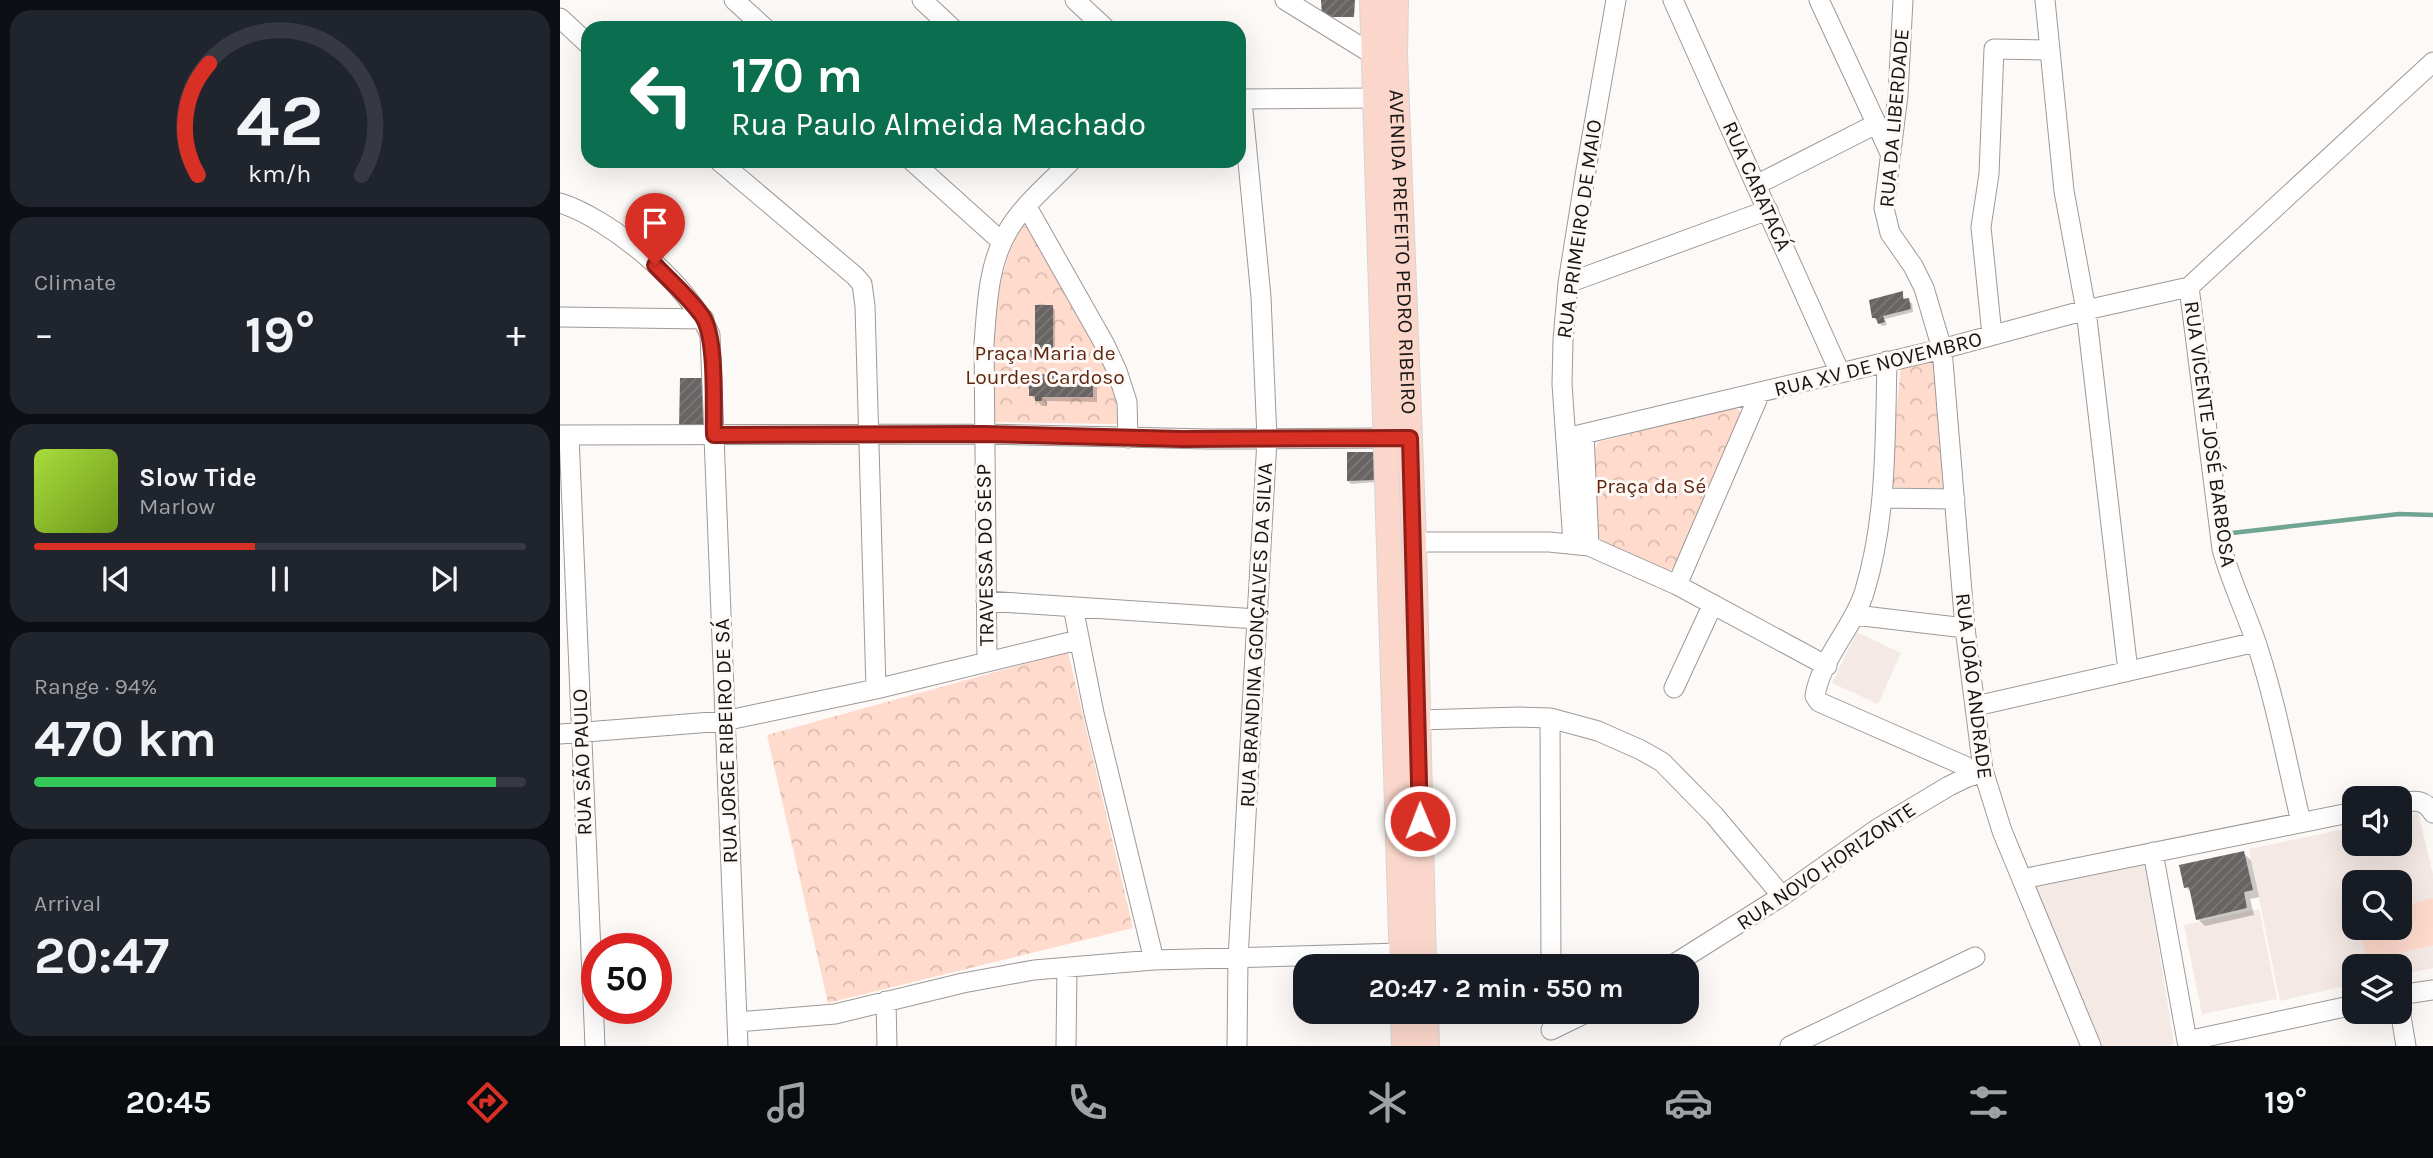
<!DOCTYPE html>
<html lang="en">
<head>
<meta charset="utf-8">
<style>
	:root { --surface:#171b24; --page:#20242c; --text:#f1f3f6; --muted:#9ea1a6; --line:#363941; --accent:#d93025 }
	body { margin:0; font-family:Karla,sans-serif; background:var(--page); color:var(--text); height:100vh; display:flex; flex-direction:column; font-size:26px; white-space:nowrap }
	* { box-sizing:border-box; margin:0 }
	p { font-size:23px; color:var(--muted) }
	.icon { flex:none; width:38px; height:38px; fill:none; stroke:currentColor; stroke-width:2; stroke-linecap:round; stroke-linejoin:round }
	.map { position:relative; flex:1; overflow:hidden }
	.sheet { display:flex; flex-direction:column; gap:10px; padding:10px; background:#0d0f14; width:560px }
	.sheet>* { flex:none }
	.banner { position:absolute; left:21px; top:21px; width:665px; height:147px; border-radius:21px; box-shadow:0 7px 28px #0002; background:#0b6e4f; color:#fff; overflow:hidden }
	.buttons { position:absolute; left:1782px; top:786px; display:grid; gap:14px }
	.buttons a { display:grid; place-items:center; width:70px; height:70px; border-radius:14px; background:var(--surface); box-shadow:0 7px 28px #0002; font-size:35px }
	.speed { position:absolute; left:21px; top:933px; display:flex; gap:14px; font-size:35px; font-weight:700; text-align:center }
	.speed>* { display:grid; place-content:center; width:91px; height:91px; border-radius:50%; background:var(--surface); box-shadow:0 7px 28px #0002; line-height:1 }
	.speed .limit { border:10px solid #d22; background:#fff; color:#111 }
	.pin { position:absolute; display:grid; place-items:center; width:60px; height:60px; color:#fff; margin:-72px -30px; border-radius:50% 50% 50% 0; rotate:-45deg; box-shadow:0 0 7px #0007 }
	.pin .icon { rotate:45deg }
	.me { position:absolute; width:77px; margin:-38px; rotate:359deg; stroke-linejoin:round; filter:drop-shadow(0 0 5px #0008) }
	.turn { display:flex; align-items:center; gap:24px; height:147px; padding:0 35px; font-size:32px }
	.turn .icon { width:91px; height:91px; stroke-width:2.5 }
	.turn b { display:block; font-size:49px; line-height:60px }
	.big { font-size:52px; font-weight:700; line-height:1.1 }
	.sheet .card { flex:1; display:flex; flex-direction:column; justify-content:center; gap:10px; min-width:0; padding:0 24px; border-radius:21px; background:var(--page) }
	.sheet .dial { align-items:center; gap:0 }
	.dial svg { height:182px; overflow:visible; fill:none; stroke:var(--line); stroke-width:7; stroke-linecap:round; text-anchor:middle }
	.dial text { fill:var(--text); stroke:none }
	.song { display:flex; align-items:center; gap:21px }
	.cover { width:84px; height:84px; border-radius:10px; background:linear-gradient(135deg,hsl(80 70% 55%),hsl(80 70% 35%)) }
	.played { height:7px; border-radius:4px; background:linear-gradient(90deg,var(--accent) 45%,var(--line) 45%) }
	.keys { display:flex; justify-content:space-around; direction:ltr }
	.heat { display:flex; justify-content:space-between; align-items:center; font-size:38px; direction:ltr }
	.charge { height:10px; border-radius:5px; background:linear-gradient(90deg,#34c759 94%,var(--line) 0) }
	.trip { position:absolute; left:733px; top:954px; width:406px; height:70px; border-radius:21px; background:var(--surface); box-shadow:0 7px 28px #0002; font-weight:700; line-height:70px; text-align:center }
	.menu { display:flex; height:112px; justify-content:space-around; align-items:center; background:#090b0e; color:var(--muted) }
	.menu .icon { width:49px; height:49px }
	.menu .current { color:var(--accent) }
	.menu b { font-size:32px; color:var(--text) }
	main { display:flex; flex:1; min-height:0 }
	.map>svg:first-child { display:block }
	.built { fill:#f4e9e4; fill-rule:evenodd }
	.grass { fill:#ffdbcd }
	.forest { fill:url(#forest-crowns) }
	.shadow { fill:#0003 }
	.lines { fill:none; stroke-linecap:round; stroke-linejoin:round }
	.stream { stroke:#70a493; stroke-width:4.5 }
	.building { fill:url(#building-hatch) }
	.minor-casing { stroke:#9d9998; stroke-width:21 }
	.major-casing { stroke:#d5d5d5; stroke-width:26 }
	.minor { stroke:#fff; stroke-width:19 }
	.major { stroke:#fbd7cb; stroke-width:24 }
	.route-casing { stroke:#8d1f18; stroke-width:18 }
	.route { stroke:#d93025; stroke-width:12 }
	.labels { text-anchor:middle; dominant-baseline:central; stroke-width:6; stroke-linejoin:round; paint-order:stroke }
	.street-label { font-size:21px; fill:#161514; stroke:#fdf9f7 }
	.park-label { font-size:21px; fill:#602710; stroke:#fdf9f7 }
</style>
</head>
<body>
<main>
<section class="sheet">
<div class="card dial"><svg viewBox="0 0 100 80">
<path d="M14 69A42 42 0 1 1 86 69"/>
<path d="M14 69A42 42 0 0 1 19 20" stroke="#d93025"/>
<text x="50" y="56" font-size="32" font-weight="700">42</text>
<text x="50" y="72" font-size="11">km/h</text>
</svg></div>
<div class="card"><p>Climate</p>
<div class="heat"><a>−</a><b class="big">19°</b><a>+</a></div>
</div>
<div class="card">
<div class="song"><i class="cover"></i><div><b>Slow Tide</b><p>Marlow</p></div></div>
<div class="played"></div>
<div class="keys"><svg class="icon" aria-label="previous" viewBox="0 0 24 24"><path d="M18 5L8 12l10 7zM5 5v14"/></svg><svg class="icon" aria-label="pause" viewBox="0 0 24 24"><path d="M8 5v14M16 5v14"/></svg><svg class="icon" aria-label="next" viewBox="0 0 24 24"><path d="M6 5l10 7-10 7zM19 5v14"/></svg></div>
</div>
<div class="card"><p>Range · 94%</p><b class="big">470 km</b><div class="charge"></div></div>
<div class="card"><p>Arrival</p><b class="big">20:47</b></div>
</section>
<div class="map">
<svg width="1873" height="1046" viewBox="0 0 1873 1046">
	<defs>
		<pattern id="forest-crowns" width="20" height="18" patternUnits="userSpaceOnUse" patternTransform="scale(1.75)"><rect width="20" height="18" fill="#ffdbcd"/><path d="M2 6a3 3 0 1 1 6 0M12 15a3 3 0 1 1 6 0" fill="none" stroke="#dabbaf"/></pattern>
		<pattern id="building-hatch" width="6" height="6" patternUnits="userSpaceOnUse" patternTransform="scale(1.75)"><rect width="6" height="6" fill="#686463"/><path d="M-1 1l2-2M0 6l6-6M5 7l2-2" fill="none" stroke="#7c7978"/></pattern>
	</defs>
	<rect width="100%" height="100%" fill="#fdf9f7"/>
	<!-- built -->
	<path class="built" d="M 1297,632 L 1341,653 L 1318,704 L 1272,683 Z
		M 1858,813 L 1873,874 L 1873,968 L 1839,975 L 1839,966 L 1794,966 L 1794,984 L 1720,1001 L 1689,849 L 1794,827 L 1794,844 L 1839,844 L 1839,817 ZM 1794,882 L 1839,882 L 1839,928 L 1794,928 Z
		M 1584,857 L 1614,1044 L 1606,1046 L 1537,1046 L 1469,886 Z
		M 1699,909 L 1717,999 L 1642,1014 L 1624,925 Z"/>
	<!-- grass -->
	<path class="grass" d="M 1873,898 L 1873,945 L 1808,961 L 1799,928 L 1839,928 L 1839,907 Z"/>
	<!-- forest -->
	<path class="forest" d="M 464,226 L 471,227 L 554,380 L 558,424 L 431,422 L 435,302 L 456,229 Z
		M 1377,362 L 1383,489 L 1329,487 L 1341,365 Z
		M 1174,407 L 1180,411 L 1180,417 L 1121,565 L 1107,571 L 1037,539 L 1032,456 L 1038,442 Z
		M 508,652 L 573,928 L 268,1003 L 207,735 Z"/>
	<!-- shadow -->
	<path class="shadow" d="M 1342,293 L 1345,300 L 1352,303 L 1353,312 L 1325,319 L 1327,325 L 1322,326 L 1313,317 Z
		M 492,307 L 495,310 L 495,350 L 499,354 L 500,360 L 475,360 L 472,357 L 477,352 Z
		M 532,377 L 537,382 L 537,402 L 487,401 L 487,406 L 482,406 L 471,395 Z
		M 816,457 L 816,482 L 791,484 L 788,481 Z
		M 1683,853 L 1691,860 L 1699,897 L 1690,899 L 1694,915 L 1645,926 L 1638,919 L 1632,894 L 1626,887 Z"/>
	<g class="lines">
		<!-- stream -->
		<path class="stream" d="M 1672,533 L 1839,514 L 1873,515"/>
	</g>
	<!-- building -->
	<path class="building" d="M 761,0 L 795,0 L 794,17 L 762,17 Z
		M 1343,291 L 1343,299 L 1349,298 L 1351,309 L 1323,316 L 1325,322 L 1318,324 L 1316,318 L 1312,318 L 1309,300 Z
		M 475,305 L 493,305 L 493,349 L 497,349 L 497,358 L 471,358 L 470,350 L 475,350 Z
		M 469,374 L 533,375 L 533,397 L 482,397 L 482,401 L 475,401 L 475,396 L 469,396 Z
		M 120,378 L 146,378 L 146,428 L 119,428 Z
		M 787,452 L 814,452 L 814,480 L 787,481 Z
		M 1684,851 L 1693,890 L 1684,892 L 1687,908 L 1636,920 L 1629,887 L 1624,888 L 1619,865 Z"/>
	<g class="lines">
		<!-- minor casing -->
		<g class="minor-casing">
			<path id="minor" d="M 174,0 L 205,28
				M 362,0 L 392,28
				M 515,0 L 545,28
				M 725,0 L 814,55
				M 1113,0 L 1280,373
				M 1259,0 L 1330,153
				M 1343,0 L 1338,95 L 1324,208 L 1330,233 L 1353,266 L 1364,288 L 1382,349 L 1405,628 L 1423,770 L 1442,831 L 1531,1046
				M 1485,0 L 1504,191 L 1526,310 L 1568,671
				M 0,18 L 28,44
				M 679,99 L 815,98
				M 352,161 L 442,242
				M 1196,185 L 1316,124
				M 0,203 C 51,219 130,285 150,335 L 178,1046
				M 467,207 L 545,345 L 557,371 L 567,402 L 568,438
				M 1008,283 L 1208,210
				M 1629,287 L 1662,549 C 1671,582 1686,612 1697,645 C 1716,703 1727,763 1741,822
				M 0,317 L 144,319
				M 1432,335 L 1421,227 L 1429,174 L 1434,49 L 1489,50
				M 1327,361 C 1325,438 1327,517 1305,590 C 1294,627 1261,658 1255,696 L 1259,702 L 1405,766 L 1412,776
				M 1024,434 L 1029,546
				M 0,435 L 424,434 L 649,439 L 825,438
				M 9,436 L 35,1046
				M 1006,438 L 1382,349 L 1526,310 L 1629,287 L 1873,62
				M 1322,498 L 1395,499
				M 854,542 L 989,542 L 1029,546 L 1117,585 L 1267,666
				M 1013,543 L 1002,384 L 1003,340 L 1008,283 L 1026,170 L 1056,0
				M 1117,585 L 1200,393
				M 426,601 L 697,619
				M 513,607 L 534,713 L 594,960
				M 1295,615 L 1405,628
				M 427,661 L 424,344 C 427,305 428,263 449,229 C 464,204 491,182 511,161
				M 1114,688 L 1153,604
				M 316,689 L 518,640
				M 1416,706 L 1696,642
				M 990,718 L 991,966
				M 858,720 L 960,717 L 990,718 L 1038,731 L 1081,750 L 1102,762 L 1154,815 L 1222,896
				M 0,734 L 164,721 L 316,689 L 305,306 L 302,284 L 295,276 L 159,161
				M 1839,803 C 1854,800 1865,799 1873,813
				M 1593,852 L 1627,1041
				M 1462,879 L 1794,812
				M 1111,966 L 1222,896 L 1317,829 L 1389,786 L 1422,770
				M 1839,995 L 1873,990
				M 326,1001 L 327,1046
				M 1839,1004 L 1846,1046
				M 177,1022 L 275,1014 L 403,983 L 474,970 L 594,960 L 841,953
				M 991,1030 L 1028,1012
				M 1627,1041 L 1794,1005
				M 506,1046 L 507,967
				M 677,1046 L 678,959 L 707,439 L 701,297 L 682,100
				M 1230,1046 L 1415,957"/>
		</g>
		<!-- major casing -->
		<g class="major-casing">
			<g id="major">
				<path d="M 812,0 L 842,966"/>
				<path id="s1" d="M 836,0 L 835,54 L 854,542 L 864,966"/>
				<path d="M 843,1012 L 844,1046"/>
				<path d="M 866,1012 L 867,1046"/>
			</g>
		</g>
		<!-- minor -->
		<use href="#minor" class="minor"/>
		<!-- major -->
		<use href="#major" class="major"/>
	</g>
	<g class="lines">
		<!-- route casing -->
		<g class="route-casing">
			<path id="route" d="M 95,265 C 111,282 130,298 143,317 C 157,340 153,407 154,435 L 424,434 L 622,439 L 850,438 L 860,821"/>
		</g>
		<!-- route -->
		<use href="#route" class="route"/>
	</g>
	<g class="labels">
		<!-- street labels -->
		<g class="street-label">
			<text transform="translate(1334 118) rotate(-85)">RUA DA LIBERDADE</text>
			<text transform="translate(1197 186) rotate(66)">RUA CARATACÁ</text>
			<text transform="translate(1019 229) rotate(-82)">RUA PRIMEIRO DE MAIO</text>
			<text stroke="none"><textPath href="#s1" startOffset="252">AVENIDA PREFEITO PEDRO RIBEIRO</textPath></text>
			<text transform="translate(1318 364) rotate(-14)">RUA XV DE NOVEMBRO</text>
			<text transform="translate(1650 434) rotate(82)">RUA VICENTE JOSÉ BARBOSA</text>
			<text transform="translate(425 555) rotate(-91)">TRAVESSA DO SESP</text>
			<text transform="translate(696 635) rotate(-87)">RUA BRANDINA GONÇALVES DA SILVA</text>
			<text transform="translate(1414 686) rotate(83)">RUA JOÃO ANDRADE</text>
			<text transform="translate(166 741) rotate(-92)">RUA JORGE RIBEIRO DE SÁ</text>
			<text transform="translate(22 762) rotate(-92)">RUA SÃO PAULO</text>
			<text transform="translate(1266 866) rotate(-34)">RUA NOVO HORIZONTE</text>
		</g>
		<!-- park labels -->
		<g class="park-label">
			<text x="485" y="353">Praça Maria de<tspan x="485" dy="24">Lourdes Cardoso</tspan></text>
			<text x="1091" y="486">Praça da Sé</text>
		</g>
	</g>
</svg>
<div class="buttons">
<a><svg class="icon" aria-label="sound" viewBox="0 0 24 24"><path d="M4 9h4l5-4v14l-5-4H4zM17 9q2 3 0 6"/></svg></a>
<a><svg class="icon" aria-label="search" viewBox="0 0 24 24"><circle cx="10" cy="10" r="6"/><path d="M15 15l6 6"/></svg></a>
<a><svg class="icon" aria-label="layers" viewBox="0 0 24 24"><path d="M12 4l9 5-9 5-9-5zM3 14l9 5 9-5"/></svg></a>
</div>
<div class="speed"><div class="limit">50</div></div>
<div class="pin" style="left:95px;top:265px;background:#d93025"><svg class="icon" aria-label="arrive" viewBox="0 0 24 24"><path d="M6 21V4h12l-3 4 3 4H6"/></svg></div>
<svg class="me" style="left:860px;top:821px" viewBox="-20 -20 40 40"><circle r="17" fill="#d93025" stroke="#fff" stroke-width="3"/><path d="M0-11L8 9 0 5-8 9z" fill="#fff"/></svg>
<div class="trip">20:47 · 2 min · 550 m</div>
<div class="banner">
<div class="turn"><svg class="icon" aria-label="left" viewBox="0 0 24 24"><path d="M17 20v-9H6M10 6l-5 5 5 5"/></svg><div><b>170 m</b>Rua Paulo Almeida Machado</div></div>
</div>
</div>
</main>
<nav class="menu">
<b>20:45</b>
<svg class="icon current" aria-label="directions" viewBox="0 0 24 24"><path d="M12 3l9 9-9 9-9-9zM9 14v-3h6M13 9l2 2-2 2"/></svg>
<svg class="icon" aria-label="music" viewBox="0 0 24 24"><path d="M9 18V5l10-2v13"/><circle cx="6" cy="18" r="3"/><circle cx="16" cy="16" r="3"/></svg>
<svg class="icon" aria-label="phone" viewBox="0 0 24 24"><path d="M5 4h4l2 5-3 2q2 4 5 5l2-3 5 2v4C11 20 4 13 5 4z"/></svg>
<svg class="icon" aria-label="climate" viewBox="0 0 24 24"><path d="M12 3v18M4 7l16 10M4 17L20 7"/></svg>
<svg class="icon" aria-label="car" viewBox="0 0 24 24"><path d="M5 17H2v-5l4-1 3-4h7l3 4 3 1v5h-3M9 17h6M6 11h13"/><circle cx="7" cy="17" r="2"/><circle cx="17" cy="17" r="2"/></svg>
<svg class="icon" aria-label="filters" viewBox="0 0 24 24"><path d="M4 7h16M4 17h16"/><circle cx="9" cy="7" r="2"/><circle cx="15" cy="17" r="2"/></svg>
<b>19°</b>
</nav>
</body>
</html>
